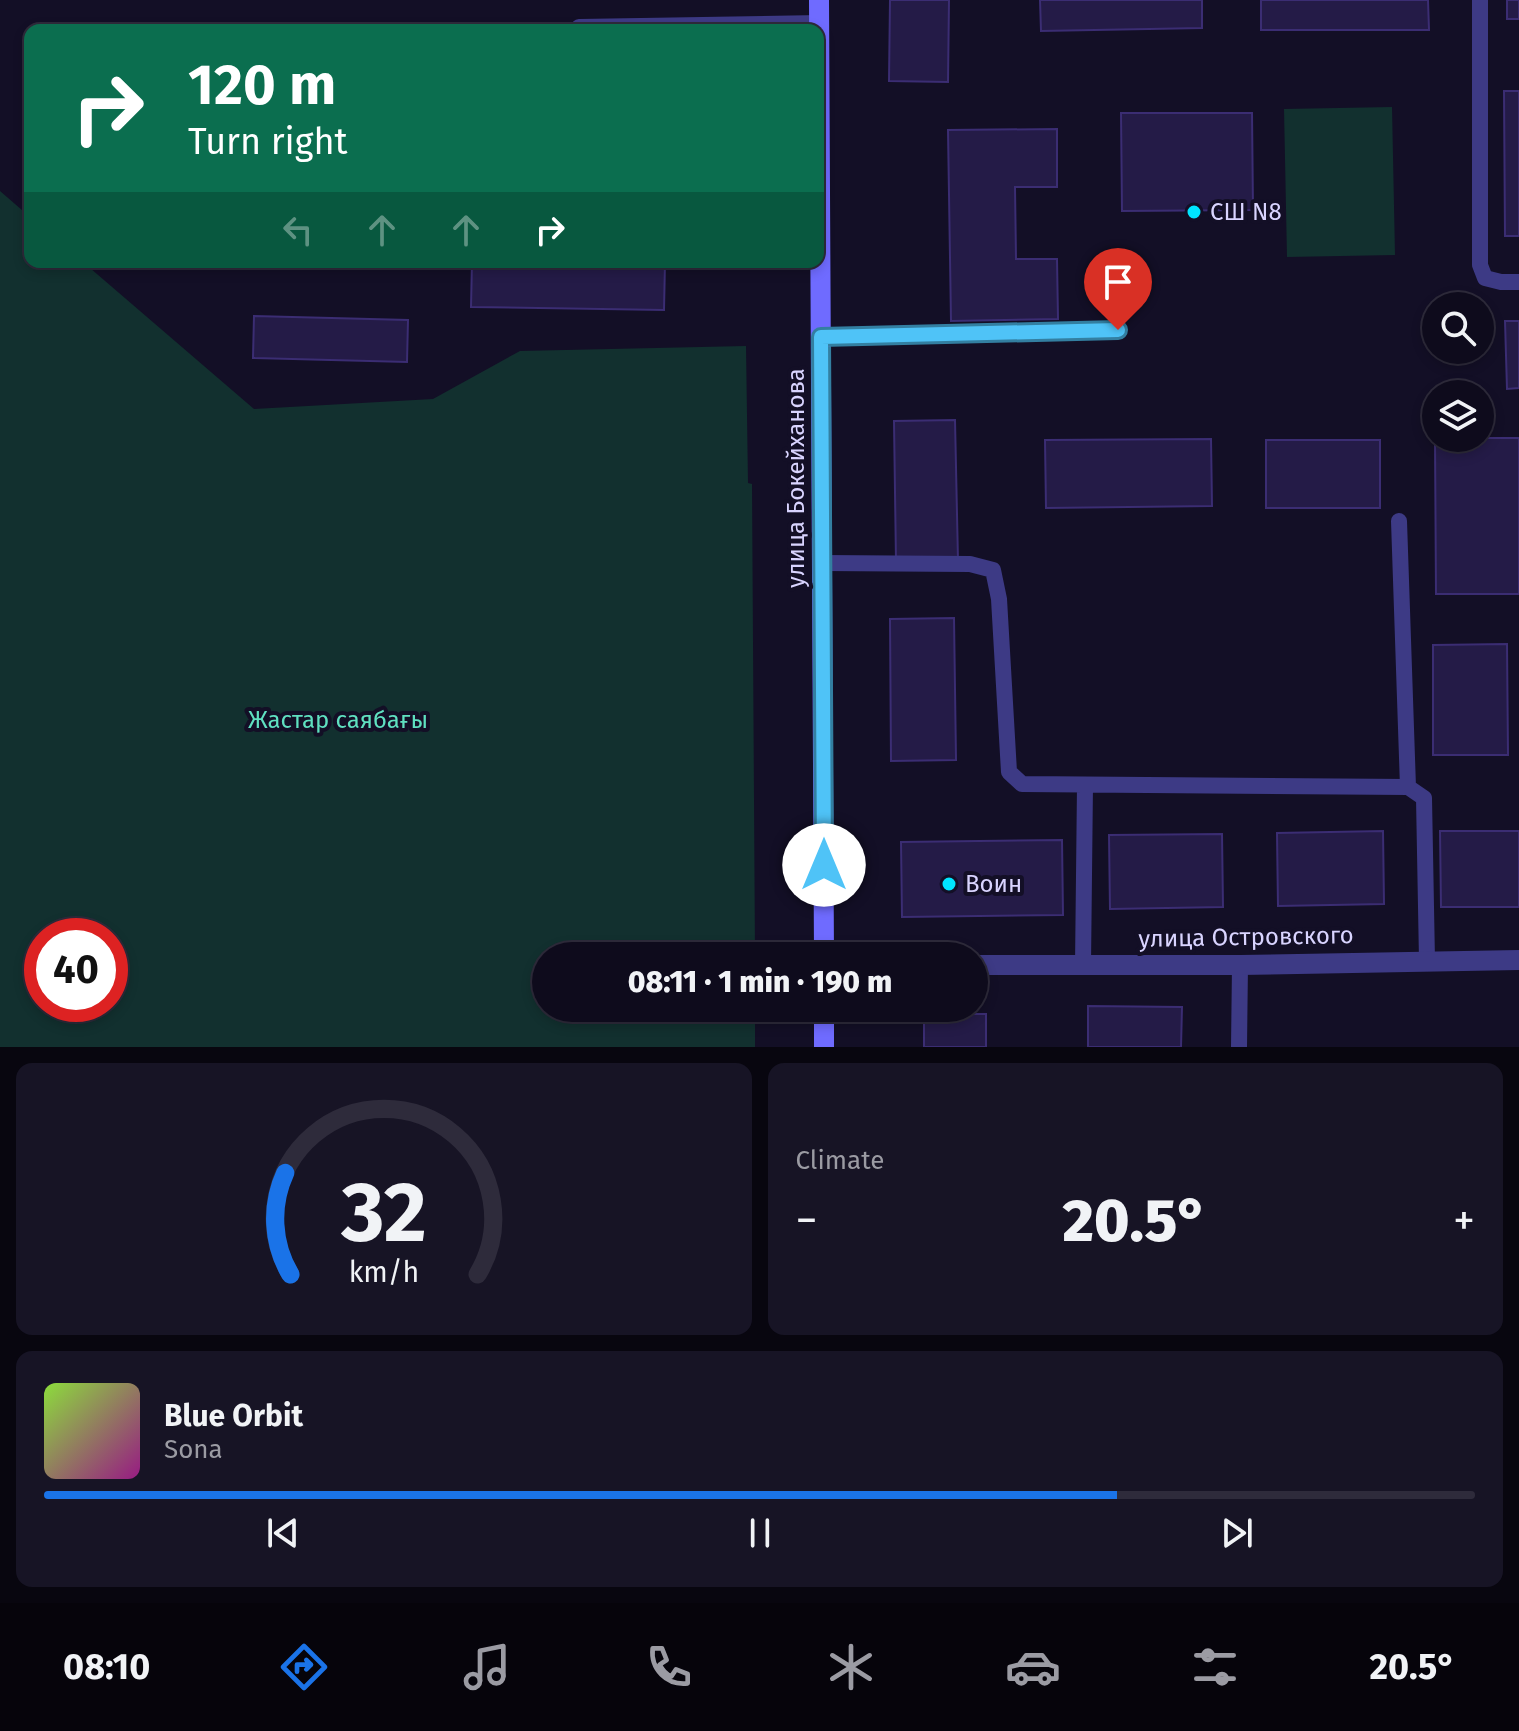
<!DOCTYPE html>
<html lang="en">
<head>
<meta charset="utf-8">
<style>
	:root { --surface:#0e0b1c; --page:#171425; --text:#f1f3f6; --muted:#9b9ba3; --line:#2e2b3b; --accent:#1a73e8 }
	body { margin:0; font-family:"Fira Sans",sans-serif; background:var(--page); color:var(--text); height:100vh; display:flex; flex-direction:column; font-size:30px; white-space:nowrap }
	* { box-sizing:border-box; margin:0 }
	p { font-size:26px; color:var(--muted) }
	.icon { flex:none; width:44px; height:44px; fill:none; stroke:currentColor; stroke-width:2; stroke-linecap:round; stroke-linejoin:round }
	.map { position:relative; height:1047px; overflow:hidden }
	.side { display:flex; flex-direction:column; gap:16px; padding:16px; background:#08060f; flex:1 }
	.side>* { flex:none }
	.top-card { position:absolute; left:24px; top:24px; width:800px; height:244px; border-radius:16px; box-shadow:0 4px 12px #0003,0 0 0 2px var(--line); background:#0b6e4f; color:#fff; overflow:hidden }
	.fabs { position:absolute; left:1422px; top:292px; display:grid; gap:16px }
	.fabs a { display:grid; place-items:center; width:72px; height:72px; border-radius:50%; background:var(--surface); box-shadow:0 4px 12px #0003,0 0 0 2px var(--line); font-size:40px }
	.speed { position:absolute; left:24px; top:918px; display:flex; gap:16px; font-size:40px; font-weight:700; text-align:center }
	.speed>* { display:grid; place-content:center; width:104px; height:104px; border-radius:50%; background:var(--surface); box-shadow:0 4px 12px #0003,0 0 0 2px var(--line); line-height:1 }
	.speed .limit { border:12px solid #d22; background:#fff; color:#111 }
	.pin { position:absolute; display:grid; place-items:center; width:68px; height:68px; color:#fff; margin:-82px -34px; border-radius:50% 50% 50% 0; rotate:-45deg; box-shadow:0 0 8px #0007 }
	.pin .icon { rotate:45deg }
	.me { position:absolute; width:88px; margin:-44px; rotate:0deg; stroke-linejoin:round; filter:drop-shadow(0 0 6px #0008) }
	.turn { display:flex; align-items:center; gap:28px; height:168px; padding:0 32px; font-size:36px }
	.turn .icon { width:104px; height:104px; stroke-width:2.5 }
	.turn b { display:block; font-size:56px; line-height:68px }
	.lanes { display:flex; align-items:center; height:76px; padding:0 32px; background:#0003; justify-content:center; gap:40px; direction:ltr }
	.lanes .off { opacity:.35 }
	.big { font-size:60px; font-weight:800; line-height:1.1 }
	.side .card { flex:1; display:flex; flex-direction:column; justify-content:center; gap:12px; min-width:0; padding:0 28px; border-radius:16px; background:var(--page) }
	.side .dial { align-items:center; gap:0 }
	.dial svg { height:208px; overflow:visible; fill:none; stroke:var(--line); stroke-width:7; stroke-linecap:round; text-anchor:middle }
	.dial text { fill:var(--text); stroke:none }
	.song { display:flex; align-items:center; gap:24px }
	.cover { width:96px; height:96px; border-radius:12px; background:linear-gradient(135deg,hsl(90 70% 55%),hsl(310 70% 35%)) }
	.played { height:8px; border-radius:4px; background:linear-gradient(90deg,var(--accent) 75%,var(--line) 75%) }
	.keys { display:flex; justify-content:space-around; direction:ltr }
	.heat { display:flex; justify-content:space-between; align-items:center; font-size:44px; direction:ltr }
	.side .tiles { flex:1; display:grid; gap:16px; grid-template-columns:1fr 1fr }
	.card:last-child { grid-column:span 2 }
	.trip { position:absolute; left:532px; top:942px; width:456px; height:80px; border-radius:40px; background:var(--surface); box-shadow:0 4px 12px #0003,0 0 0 2px var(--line); font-weight:800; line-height:80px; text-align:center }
	.menu { display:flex; height:128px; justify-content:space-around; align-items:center; background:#06040b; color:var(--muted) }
	.menu .icon { width:56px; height:56px }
	.menu .active { color:var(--accent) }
	.menu b { font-size:36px; color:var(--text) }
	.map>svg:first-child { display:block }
	.green { fill:#12302f; fill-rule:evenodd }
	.building { fill:#241b47; stroke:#3b2d73; stroke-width:2 }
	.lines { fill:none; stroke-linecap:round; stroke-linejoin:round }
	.lane { stroke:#3d3a85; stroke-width:16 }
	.street { stroke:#3d3a85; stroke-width:20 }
	.secondary { stroke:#6f6bff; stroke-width:20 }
	.route-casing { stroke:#337fa1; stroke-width:20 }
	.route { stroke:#4fc3f7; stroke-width:14 }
	.poi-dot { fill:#00e5ff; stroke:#130f26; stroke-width:3 }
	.labels { text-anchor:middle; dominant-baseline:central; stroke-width:8; stroke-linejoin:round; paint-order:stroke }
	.poi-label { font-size:24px; fill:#d9d4ff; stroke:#130f26; text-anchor:start }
	.street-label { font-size:24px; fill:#d9d4ff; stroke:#130f26 }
	.park-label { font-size:24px; fill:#5fe0c0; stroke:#130f26 }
</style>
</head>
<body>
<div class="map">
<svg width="1519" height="1047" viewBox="0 0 1519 1047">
	<rect width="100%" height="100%" fill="#130f26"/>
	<!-- green -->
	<path class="green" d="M 1392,107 L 1395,255 L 1287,257 L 1284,109 Z
		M 0,191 L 30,217 L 30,262 L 83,262 L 254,409 L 433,399 L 520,351 L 746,346 L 748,483 L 752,484 L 755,956 L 546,956 L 546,1008 L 755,1008 L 755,1047 L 0,1047 ZM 42,936 L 110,936 L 110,1004 L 42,1004 Z"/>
	<!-- building -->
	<path class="building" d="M 890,0 L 949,0 L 948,82 L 889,81 Z
		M 1040,0 L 1202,0 L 1202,28 L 1041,31 Z
		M 1261,0 L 1428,0 L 1429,30 L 1261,30 Z
		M 1507,0 L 1519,0 L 1519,19 L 1507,19 Z
		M 1504,91 L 1519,91 L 1519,236 L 1505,236 Z
		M 1121,113 L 1252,113 L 1253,210 L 1122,211 Z
		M 1057,129 L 1057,187 L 1015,187 L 1016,259 L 1057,259 L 1058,319 L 951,321 L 948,130 Z
		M 472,262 L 665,262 L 664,310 L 471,307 Z
		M 254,316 L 408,320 L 407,362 L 253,358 Z
		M 1505,321 L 1519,321 L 1519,388 L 1507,389 Z
		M 955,420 L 958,561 L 896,562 L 894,421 Z
		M 1435,438 L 1519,438 L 1519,594 L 1436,594 Z
		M 1211,439 L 1212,506 L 1046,508 L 1045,440 Z
		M 1266,440 L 1380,440 L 1380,508 L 1266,508 Z
		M 954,618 L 956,760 L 891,761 L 890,619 Z
		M 1507,644 L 1508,755 L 1433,755 L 1433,645 Z
		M 1383,831 L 1384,904 L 1278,906 L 1277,833 Z
		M 1440,831 L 1519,831 L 1519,907 L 1441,907 Z
		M 1222,834 L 1223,907 L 1110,909 L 1109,835 Z
		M 1062,840 L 1063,915 L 902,917 L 901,842 Z
		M 1088,1006 L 1182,1007 L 1181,1047 L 1088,1047 Z
		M 924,1014 L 986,1014 L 986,1047 L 924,1047 Z"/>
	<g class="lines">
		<!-- lane -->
		<path class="lane" d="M 1480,0 L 1480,265 L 1485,278 L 1501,282 L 1519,282
			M 579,27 L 820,23
			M 821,337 L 1118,330
			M 1399,521 L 1408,787
			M 822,563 L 970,564 L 993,570 L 999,599 L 1009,772 L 1022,784 L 1408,787 L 1424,798 L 1427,961
			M 1083,965 L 1085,785
			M 1239,1047 L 1240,965"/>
		<!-- street -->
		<path class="street" d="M 974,965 L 1240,965 L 1519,960"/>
		<!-- secondary -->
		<path class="secondary" d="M 819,0 L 824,956
			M 824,1008 L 824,1047"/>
	</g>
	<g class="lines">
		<!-- route casing -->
		<g class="route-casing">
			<path id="route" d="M 824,865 L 821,337 L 1118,330"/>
		</g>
		<!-- route -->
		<use href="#route" class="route"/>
	</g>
	<!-- markers -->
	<g class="poi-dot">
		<circle cx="1194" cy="212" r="8"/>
		<circle cx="949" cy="884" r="8"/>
	</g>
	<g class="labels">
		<!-- poi labels -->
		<g class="poi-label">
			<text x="1210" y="212">СШ N8</text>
			<text x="965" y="884">Воин</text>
		</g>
		<!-- street labels -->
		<g class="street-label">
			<text transform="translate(796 478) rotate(-90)">улица Бокейханова</text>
			<text transform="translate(1246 937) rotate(-1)">улица Островского</text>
		</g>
		<!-- park labels -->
		<g class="park-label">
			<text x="338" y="720">Жастар саябағы</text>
		</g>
	</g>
</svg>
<div class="fabs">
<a><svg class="icon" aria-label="search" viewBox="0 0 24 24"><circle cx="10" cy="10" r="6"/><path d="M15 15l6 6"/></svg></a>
<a><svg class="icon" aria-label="layers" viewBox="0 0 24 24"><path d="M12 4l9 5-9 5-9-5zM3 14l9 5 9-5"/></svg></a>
</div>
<div class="speed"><div class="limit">40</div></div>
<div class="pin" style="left:1118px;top:330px;background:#d93025"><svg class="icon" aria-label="arrive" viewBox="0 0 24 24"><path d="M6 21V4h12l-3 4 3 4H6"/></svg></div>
<svg class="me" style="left:824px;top:865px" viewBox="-20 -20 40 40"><circle r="19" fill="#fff"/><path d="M0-13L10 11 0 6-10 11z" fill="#4fc3f7"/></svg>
<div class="trip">08:11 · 1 min · 190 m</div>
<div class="top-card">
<div class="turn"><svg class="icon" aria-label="right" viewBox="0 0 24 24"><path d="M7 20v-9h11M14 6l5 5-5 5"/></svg><div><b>120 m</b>Turn right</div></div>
<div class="lanes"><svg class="icon off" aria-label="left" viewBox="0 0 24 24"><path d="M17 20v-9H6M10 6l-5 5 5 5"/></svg><svg class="icon off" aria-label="ahead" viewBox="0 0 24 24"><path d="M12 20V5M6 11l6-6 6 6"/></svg><svg class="icon off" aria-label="ahead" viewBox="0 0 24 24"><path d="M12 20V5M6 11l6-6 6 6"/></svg><svg class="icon" aria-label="right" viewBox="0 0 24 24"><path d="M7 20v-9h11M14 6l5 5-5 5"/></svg></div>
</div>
</div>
<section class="side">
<div class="tiles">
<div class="card dial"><svg viewBox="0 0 100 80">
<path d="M14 69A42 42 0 1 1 86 69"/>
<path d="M14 69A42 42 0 0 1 12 30" stroke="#1a73e8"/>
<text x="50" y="56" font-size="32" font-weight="700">32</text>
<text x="50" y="72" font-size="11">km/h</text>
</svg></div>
<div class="card"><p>Climate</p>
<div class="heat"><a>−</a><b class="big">20.5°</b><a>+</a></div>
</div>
<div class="card">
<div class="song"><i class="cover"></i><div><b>Blue Orbit</b><p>Sona</p></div></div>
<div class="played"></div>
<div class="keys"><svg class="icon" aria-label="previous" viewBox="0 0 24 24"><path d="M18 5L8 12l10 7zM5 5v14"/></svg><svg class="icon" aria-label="pause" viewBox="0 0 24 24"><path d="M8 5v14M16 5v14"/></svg><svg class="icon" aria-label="next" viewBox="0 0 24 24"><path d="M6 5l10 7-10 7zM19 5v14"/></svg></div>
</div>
</div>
</section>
<nav class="menu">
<b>08:10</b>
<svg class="icon active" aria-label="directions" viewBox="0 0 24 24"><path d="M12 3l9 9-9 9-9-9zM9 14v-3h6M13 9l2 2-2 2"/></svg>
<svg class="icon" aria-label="music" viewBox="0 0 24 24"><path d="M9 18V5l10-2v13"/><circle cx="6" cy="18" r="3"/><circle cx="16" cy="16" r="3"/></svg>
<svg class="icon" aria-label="phone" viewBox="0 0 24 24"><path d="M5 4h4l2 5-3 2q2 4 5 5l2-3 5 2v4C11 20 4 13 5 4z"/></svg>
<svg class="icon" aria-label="climate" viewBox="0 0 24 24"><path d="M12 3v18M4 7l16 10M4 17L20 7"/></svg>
<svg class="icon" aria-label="car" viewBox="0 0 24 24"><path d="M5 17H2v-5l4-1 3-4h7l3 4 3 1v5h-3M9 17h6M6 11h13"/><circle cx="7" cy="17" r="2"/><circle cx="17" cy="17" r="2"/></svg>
<svg class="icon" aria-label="filters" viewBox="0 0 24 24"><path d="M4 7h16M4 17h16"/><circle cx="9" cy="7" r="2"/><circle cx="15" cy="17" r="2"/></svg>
<b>20.5°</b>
</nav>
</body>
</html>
